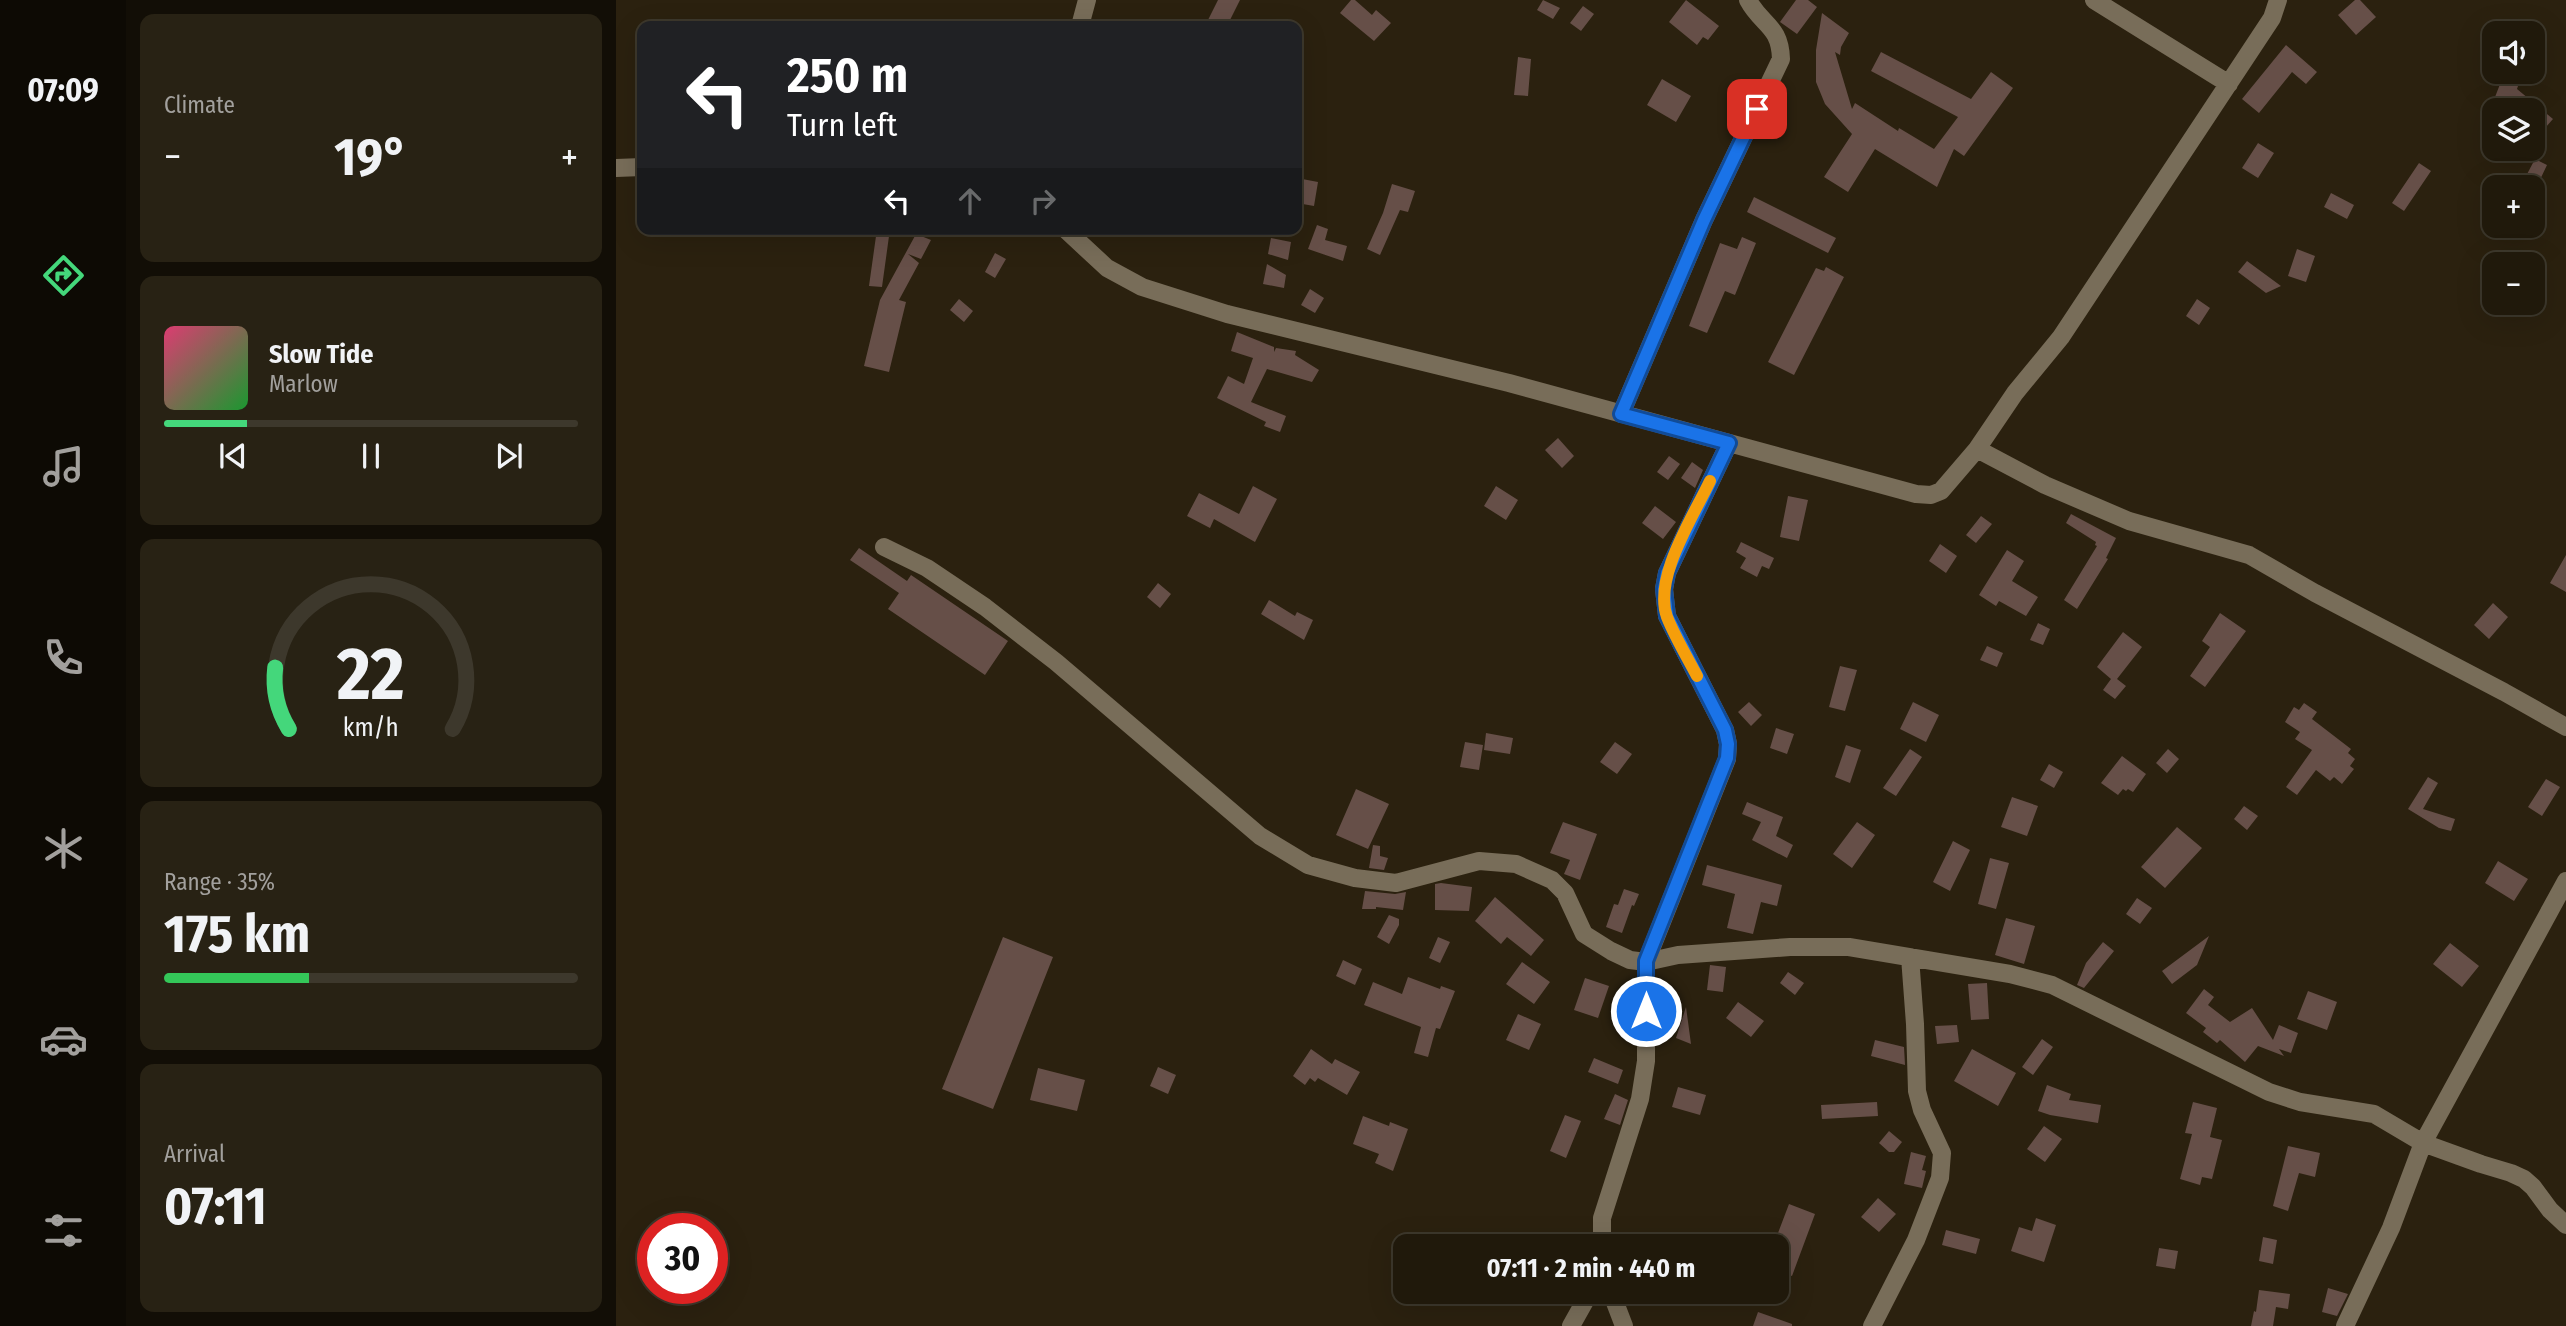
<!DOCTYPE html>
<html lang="en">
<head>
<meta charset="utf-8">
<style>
	:root { --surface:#20190b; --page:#282214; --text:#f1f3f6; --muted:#a2a09d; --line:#3d382c; --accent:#44d77b }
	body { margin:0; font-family:"Fira Sans Condensed",sans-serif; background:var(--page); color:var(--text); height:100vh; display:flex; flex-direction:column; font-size:26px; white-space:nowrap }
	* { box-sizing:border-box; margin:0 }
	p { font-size:23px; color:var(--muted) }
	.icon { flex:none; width:38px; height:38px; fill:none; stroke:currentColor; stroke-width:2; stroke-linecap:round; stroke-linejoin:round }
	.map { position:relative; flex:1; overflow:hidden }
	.drawer { display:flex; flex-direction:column; gap:14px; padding:14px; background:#120e06; width:490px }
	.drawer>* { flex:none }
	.guide { position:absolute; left:21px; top:21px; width:665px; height:214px; border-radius:14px; box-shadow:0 7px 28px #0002,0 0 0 2px var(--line); background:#202124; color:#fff; overflow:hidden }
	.tools { position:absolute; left:1866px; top:21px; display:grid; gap:14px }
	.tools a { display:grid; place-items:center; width:63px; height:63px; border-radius:14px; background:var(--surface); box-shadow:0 7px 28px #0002,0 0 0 2px var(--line); font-size:35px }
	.speed { position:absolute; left:21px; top:1213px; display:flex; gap:14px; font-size:35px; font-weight:700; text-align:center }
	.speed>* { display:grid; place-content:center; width:91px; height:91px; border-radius:50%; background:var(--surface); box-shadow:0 7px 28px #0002,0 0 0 2px var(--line); line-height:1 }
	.speed .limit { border:10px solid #d22; background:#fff; color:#111 }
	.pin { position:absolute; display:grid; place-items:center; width:60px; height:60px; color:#fff; margin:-30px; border-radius:14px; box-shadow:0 4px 10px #0006 }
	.me { position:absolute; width:77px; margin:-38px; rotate:0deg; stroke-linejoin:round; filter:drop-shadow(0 0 5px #0008) }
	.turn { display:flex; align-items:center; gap:24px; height:147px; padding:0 35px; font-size:32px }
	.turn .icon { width:91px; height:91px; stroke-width:2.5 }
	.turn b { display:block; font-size:49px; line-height:60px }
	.lanes { display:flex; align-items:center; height:66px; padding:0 35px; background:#0003; justify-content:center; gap:35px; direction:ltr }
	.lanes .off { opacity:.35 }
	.big { font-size:52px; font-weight:700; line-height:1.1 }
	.drawer .widget { flex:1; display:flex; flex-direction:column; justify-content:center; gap:10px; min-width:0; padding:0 24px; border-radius:14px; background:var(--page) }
	.drawer .dial { align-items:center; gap:0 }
	.dial svg { height:182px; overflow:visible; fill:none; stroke:var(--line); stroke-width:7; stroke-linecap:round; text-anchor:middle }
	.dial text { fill:var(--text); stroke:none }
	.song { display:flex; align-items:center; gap:21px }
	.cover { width:84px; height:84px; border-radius:10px; background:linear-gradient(135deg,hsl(340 70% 55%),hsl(130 70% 35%)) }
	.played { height:7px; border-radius:4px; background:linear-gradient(90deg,var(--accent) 20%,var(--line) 20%) }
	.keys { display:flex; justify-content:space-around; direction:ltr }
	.heat { display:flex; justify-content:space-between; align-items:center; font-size:38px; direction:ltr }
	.charge { height:10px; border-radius:5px; background:linear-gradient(90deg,#34c759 35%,var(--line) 0) }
	.trip { position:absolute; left:777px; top:1234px; width:396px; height:70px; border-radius:14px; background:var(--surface); box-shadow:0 7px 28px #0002,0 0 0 2px var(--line); font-weight:700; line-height:70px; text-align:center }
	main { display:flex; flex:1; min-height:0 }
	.dock { display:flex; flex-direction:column; width:126px; justify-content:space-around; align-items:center; background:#0d0a04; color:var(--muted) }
	.dock .icon { width:49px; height:49px }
	.dock .current { color:var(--accent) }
	.dock b { font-size:32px; color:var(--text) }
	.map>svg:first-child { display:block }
	.building { fill:#664f48 }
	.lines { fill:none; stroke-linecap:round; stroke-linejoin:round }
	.minor { stroke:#786d59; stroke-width:18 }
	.route-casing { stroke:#114b97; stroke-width:18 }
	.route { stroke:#1a73e8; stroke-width:12 }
	.slow { stroke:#f59e0b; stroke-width:12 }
</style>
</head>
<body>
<main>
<nav class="dock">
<b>07:09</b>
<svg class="icon current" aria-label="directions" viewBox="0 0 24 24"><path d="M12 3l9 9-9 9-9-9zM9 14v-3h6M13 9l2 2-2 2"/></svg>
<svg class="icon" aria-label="music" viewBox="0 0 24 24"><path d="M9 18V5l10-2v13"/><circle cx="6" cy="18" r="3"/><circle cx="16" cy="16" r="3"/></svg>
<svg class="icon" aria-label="phone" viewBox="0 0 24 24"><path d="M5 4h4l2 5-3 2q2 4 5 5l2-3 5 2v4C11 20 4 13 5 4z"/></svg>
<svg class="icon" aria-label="climate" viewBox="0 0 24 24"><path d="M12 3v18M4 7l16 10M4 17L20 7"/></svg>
<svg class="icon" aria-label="car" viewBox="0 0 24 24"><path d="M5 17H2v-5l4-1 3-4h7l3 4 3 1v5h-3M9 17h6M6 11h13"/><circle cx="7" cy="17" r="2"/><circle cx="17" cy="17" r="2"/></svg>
<svg class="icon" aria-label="filters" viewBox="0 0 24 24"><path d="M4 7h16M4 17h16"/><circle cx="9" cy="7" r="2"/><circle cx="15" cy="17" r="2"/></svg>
</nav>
<section class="drawer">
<div class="widget"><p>Climate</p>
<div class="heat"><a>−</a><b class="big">19°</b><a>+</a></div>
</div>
<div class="widget">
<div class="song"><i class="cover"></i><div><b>Slow Tide</b><p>Marlow</p></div></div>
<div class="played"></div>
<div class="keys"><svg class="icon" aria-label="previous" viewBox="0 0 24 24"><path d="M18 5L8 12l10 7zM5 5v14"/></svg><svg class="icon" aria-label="pause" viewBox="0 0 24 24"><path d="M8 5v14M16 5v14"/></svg><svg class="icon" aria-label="next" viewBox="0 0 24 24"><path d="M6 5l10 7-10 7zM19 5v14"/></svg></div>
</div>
<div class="widget dial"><svg viewBox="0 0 100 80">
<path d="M14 69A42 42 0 1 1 86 69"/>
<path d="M14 69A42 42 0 0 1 8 42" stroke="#44d77b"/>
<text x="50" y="56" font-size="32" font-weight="700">22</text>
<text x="50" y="72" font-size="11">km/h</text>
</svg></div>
<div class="widget"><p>Range · 35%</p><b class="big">175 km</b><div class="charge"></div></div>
<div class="widget"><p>Arrival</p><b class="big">07:11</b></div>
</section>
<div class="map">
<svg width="1950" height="1326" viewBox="0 0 1950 1326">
	<rect width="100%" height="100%" fill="#2b210f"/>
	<!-- building -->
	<path class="building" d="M 602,0 L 624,0 L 611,26 L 589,26 Z
		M 735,0 L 739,0 L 756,15 L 760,10 L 775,23 L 758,41 L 724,13 Z
		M 927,0 L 944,8 L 937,19 L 921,10 Z
		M 1070,0 L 1103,26 L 1092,40 L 1087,37 L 1081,45 L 1053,22 Z
		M 1180,0 L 1192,0 L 1201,7 L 1181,34 L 1164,22 Z
		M 1739,0 L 1744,0 L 1760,17 L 1740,35 L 1722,15 Z
		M 967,6 L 978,14 L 965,31 L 954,23 Z
		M 1206,13 L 1233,33 L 1225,47 L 1224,55 L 1219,52 L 1236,109 L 1239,103 L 1282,131 L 1283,128 L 1318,149 L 1342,117 L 1255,71 L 1265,52 L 1355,99 L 1375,72 L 1397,88 L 1348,156 L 1338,149 L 1321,187 L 1259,149 L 1232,192 L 1208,177 L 1236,134 L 1209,104 L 1200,82 L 1200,50 Z
		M 1670,45 L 1701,72 L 1690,84 L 1676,72 L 1643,113 L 1626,99 Z
		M 902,57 L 915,59 L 912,96 L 898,95 Z
		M 1046,79 L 1075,96 L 1060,122 L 1031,105 Z
		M 1886,79 L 1902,86 L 1901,89 L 1937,119 L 1916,143 L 1916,110 L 1874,110 Z
		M 1642,143 L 1658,153 L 1642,178 L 1626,168 Z
		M 1919,159 L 1931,165 L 1922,184 L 1909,178 Z
		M 1803,163 L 1815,171 L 1788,211 L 1776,203 Z
		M 681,178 L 702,182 L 698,206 L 681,203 Z
		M 776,184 L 799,191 L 792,212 L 784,210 L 764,255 L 751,249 L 767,213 Z
		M 1715,193 L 1738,205 L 1731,219 L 1708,207 Z
		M 1138,197 L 1220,238 L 1212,253 L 1131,212 Z
		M 701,225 L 712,229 L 709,240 L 731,246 L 727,261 L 692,249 Z
		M 261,229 L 274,229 L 266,287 L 253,286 Z
		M 300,234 L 315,240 L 305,259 L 292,254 L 303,263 L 283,300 L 290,302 L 273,372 L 248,366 L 264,300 Z
		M 1126,237 L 1140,243 L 1119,295 L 1109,291 L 1091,333 L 1073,326 L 1104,243 L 1121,249 Z
		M 655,238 L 675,242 L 672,260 L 652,254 Z
		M 1681,249 L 1699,256 L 1690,282 L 1672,276 Z
		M 379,253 L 390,259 L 379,278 L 369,272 Z
		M 1631,261 L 1665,286 L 1650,293 L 1622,272 Z
		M 651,264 L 670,275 L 668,288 L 647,284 Z
		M 1210,267 L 1228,277 L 1178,375 L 1152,362 L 1200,268 L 1208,271 Z
		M 694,289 L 708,298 L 699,313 L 685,305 Z
		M 343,299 L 357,311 L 348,322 L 334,310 Z
		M 1581,299 L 1594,308 L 1583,325 L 1570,316 Z
		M 621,332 L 658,347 L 658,352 L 660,348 L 680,351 L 679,355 L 703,370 L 696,382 L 651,369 L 635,402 L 670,416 L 664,432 L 648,426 L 650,422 L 601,398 L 612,376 L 628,384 L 637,358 L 615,351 Z
		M 942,438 L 958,456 L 946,468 L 929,450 Z
		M 1053,456 L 1064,464 L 1052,480 L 1041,472 Z
		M 1076,462 L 1087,470 L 1079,488 L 1065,478 Z
		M 637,486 L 661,499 L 639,542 L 598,519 L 594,528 L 571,516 L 583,493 L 623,514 Z
		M 880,486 L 902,500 L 890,520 L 868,506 Z
		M 1172,496 L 1192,500 L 1183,541 L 1164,537 Z
		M 1039,506 L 1060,522 L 1047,539 L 1026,523 Z
		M 1455,514 L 1500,538 L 1490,558 L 1492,559 L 1461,609 L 1448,600 L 1481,546 L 1479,545 L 1480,542 L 1450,523 Z
		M 1365,516 L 1376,524 L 1360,543 L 1350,535 Z
		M 1125,542 L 1158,558 L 1153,569 L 1146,566 L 1141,577 L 1124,568 L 1130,558 L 1120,552 Z
		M 1324,544 L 1341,556 L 1330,573 L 1313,561 Z
		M 243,548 L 291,581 L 295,575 L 392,641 L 369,675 L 272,609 L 283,593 L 234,560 Z
		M 1391,550 L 1408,561 L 1396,581 L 1422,597 L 1410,616 L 1383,601 L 1380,606 L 1363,595 Z
		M 1950,555 L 1950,592 L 1934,583 Z
		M 542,583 L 555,594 L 544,608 L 531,597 Z
		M 653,600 L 679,616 L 681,612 L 697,620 L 688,640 L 645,614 Z
		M 1877,603 L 1892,617 L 1873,639 L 1858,625 Z
		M 1604,613 L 1630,631 L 1589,687 L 1574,676 L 1594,647 L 1586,641 Z
		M 1422,623 L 1434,629 L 1427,645 L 1414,640 Z
		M 1507,632 L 1526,647 L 1501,679 L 1510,686 L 1499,699 L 1487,690 L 1495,679 L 1481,667 Z
		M 1371,646 L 1387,653 L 1381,667 L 1364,660 Z
		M 1224,666 L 1241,670 L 1229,711 L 1213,707 Z
		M 1133,702 L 1146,715 L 1135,726 L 1122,712 Z
		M 1297,702 L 1323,715 L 1310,742 L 1284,729 Z
		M 1688,703 L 1701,712 L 1696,719 L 1735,749 L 1732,753 L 1739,759 L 1734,766 L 1738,769 L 1726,784 L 1718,777 L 1714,781 L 1700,770 L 1681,795 L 1670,787 L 1696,750 L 1679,739 L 1684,732 L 1669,722 L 1678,707 L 1683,710 Z
		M 1160,728 L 1178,734 L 1171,754 L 1154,748 Z
		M 870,733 L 897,738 L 894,754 L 868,750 Z
		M 849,742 L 867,745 L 863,770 L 844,767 Z
		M 999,742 L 1016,754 L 1001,774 L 984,762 Z
		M 1230,745 L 1245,750 L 1234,783 L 1219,777 Z
		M 1294,749 L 1306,757 L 1280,796 L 1267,788 Z
		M 1552,749 L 1563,759 L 1551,773 L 1540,763 Z
		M 1506,756 L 1530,774 L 1517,792 L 1512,789 L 1510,791 L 1507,789 L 1502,795 L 1485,783 Z
		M 1433,764 L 1447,772 L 1438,788 L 1424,780 Z
		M 1812,777 L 1822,783 L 1807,809 L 1839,819 L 1835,831 L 1823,828 L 1792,809 Z
		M 1930,779 L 1944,787 L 1926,816 L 1912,807 Z
		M 740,789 L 773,804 L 752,849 L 720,835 Z
		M 1396,797 L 1422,806 L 1411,836 L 1385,827 Z
		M 1131,802 L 1167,817 L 1160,836 L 1177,845 L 1171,858 L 1136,840 L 1145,822 L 1126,814 Z
		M 1628,806 L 1642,816 L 1631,830 L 1618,819 Z
		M 947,822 L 981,834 L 964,880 L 948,874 L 954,860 L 934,853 Z
		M 1241,822 L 1259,835 L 1236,868 L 1217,854 Z
		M 1561,827 L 1586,848 L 1549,888 L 1525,867 Z
		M 1337,841 L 1354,850 L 1334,891 L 1317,882 Z
		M 757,845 L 764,846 L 764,856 L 772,858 L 768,870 L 753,868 Z
		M 1374,858 L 1393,863 L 1380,909 L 1362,904 Z
		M 1882,861 L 1912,879 L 1898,901 L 1869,883 Z
		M 1091,865 L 1166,885 L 1161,906 L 1145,902 L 1137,934 L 1111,928 L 1119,894 L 1086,885 Z
		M 825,883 L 856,887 L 853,911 L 819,910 L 819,884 Z
		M 1008,889 L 1023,894 L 1018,906 L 1016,905 L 1006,933 L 990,927 L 998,904 L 1002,905 Z
		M 749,891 L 779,894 L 790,892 L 787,910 L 760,907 L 760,909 L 746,909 Z
		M 879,897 L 928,940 L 915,956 L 891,937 L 885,944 L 859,921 Z
		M 1521,898 L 1536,908 L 1524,924 L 1510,914 Z
		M 773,915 L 783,919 L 783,925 L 773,944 L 761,937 Z
		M 1390,918 L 1419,926 L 1408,964 L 1379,955 Z
		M 1593,936 L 1581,965 L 1556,984 L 1546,971 Z
		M 387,937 L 437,957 L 377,1109 L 326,1089 Z
		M 822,937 L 834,942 L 824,963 L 813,958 Z
		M 1487,942 L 1498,951 L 1468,988 L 1461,985 L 1470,963 Z
		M 1834,943 L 1863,966 L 1846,987 L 1817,964 Z
		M 727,960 L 746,969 L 739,985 L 720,976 Z
		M 906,962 L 934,982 L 918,1004 L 890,984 Z
		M 1094,965 L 1110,967 L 1107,992 L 1091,990 Z
		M 1172,972 L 1188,983 L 1179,995 L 1164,983 Z
		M 792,977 L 824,989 L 825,986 L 839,991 L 824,1029 L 820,1028 L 812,1057 L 798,1053 L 805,1027 L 748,1005 L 757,982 L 786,994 Z
		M 969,978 L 993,986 L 982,1018 L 958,1010 Z
		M 1371,983 L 1373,1019 L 1355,1020 L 1352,984 Z
		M 1588,989 L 1598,997 L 1592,1005 L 1614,1022 L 1636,1008 L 1657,1040 L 1663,1025 L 1682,1033 L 1675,1053 L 1663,1049 L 1668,1056 L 1642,1046 L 1629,1062 L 1604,1040 L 1601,1043 L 1587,1032 L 1590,1028 L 1570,1013 Z
		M 1692,991 L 1721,1002 L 1711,1030 L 1681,1019 Z
		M 1122,1002 L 1148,1021 L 1135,1037 L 1110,1018 Z
		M 1070,1007 L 1075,1044 L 1060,1038 Z
		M 902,1014 L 925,1024 L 913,1050 L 890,1040 Z
		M 1341,1025 L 1343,1042 L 1321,1044 L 1319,1026 Z
		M 1426,1039 L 1437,1047 L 1417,1075 L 1406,1067 Z
		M 1259,1040 L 1288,1047 L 1289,1065 L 1255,1056 Z
		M 695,1049 L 716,1064 L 719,1059 L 744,1072 L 731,1095 L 702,1078 L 699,1082 L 694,1078 L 689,1085 L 677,1076 Z
		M 1356,1049 L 1400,1073 L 1382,1106 L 1338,1081 Z
		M 978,1058 L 1007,1070 L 1002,1084 L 972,1072 Z
		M 542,1067 L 560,1075 L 552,1094 L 534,1086 Z
		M 422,1068 L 469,1080 L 461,1111 L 414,1100 Z
		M 1431,1085 L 1455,1094 L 1453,1100 L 1485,1105 L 1482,1123 L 1434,1115 L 1422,1111 Z
		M 1062,1087 L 1090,1095 L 1084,1115 L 1056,1107 Z
		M 999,1094 L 1012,1100 L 1004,1125 L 988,1119 Z
		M 1261,1102 L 1262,1116 L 1206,1119 L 1205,1105 Z
		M 1577,1102 L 1601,1108 L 1594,1137 L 1606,1140 L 1596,1179 L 1586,1177 L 1584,1185 L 1564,1179 L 1576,1134 L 1569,1133 Z
		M 949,1115 L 965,1121 L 950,1158 L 934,1151 Z
		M 747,1116 L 773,1126 L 774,1122 L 792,1129 L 777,1171 L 759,1163 L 763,1154 L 737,1144 Z
		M 1428,1126 L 1446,1139 L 1429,1162 L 1411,1149 Z
		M 1273,1131 L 1286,1142 L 1278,1152 L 1273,1152 L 1263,1143 Z
		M 1672,1146 L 1704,1153 L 1699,1177 L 1683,1173 L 1672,1211 L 1657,1206 Z
		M 1295,1152 L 1310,1156 L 1306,1170 L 1310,1171 L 1306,1188 L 1288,1184 Z
		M 1262,1198 L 1280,1214 L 1263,1232 L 1245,1217 Z
		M 1173,1204 L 1199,1214 L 1176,1276 L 1160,1270 L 1160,1246 L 1157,1246 Z
		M 1420,1218 L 1440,1225 L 1428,1262 L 1395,1251 L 1403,1227 L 1416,1231 Z
		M 1330,1230 L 1364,1239 L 1360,1254 L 1326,1245 Z
		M 1647,1237 L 1661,1240 L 1657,1264 L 1643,1261 Z
		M 1543,1248 L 1562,1251 L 1559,1269 L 1540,1266 Z
		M 1712,1288 L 1732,1294 L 1721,1316 L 1706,1312 Z
		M 1643,1290 L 1674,1294 L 1672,1309 L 1660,1307 L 1657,1326 L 1635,1326 L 1638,1311 L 1640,1312 Z
		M 1142,1312 L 1176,1324 L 1176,1326 L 1137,1326 Z"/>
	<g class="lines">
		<!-- minor -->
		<path class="minor" d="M 1478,0 L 1613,84
			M 464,26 L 471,0
			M 0,168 L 26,167
			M 449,229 L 491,268 L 526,287 L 611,314 L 893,383 L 1300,494 L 1315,495 L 1325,491 L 1361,449 L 1399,393 L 1445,337 L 1656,18 L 1662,0
			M 1005,414 L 1088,220 L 1165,59 C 1164,25 1146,26 1132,0
			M 1361,449 L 1429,485 L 1513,521 L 1633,555 L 1699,593 L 1888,692 L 1950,727
			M 268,547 L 311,568 L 369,607 L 440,662 L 644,836 L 692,865 L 739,878 L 780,883 L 863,861 L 900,864 L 936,880 L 949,893 L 968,934 L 995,951 L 1014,960 L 1030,962 L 1062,955 L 1174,947 L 1233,947 L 1394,974 L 1436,985 L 1653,1092 L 1684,1102 L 1758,1114 L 1807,1143 L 1865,1164 L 1895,1173 L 1908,1179 L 1917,1187 L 1934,1210 L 1950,1225
			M 986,1246 L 986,1218 L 1024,1099 L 1030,1061 L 1030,962 L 1111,759 L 1112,744 L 1109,730 L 1051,616 L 1048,589 L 1051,573 L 1113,443
			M 995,1292 L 1008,1326
			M 955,1326 L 974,1292
			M 1256,1326 L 1300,1240 L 1324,1178 L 1326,1153 L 1306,1110 L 1301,1091 L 1299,1024 L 1294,957
			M 1729,1326 L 1775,1228 L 1807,1143 L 1950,881"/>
	</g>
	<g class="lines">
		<!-- route casing -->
		<g class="route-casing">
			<path id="route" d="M 1030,1011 L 1030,961 L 1111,758 L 1112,744 L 1109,730 L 1051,616 L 1048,589 L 1051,573 L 1113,443 L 1005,414 L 1088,220 L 1141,109"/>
		</g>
		<!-- route -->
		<use href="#route" class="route"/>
		<!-- slow -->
		<path class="slow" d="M 1081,676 C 1071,657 1059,637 1051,617 C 1037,578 1077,517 1094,481"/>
	</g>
</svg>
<div class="tools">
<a><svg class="icon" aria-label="sound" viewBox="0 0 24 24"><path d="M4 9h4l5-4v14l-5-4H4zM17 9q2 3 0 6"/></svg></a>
<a><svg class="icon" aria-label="layers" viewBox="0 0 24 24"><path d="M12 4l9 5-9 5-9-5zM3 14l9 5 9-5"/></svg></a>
<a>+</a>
<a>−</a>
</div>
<div class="speed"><div class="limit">30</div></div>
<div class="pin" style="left:1141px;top:109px;background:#d93025"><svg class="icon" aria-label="arrive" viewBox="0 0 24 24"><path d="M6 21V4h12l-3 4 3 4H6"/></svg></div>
<svg class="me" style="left:1030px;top:1011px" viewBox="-20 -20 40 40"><circle r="17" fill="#1a73e8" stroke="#fff" stroke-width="3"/><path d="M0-11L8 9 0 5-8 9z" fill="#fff"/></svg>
<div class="trip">07:11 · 2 min · 440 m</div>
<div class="guide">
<div class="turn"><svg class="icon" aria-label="left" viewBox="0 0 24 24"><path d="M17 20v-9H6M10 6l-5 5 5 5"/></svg><div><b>250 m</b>Turn left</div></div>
<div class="lanes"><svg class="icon" aria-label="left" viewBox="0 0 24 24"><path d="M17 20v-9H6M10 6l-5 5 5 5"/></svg><svg class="icon off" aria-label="ahead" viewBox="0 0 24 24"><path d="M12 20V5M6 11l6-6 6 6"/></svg><svg class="icon off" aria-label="right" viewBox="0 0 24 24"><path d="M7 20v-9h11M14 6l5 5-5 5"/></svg></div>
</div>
</div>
</main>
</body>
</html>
